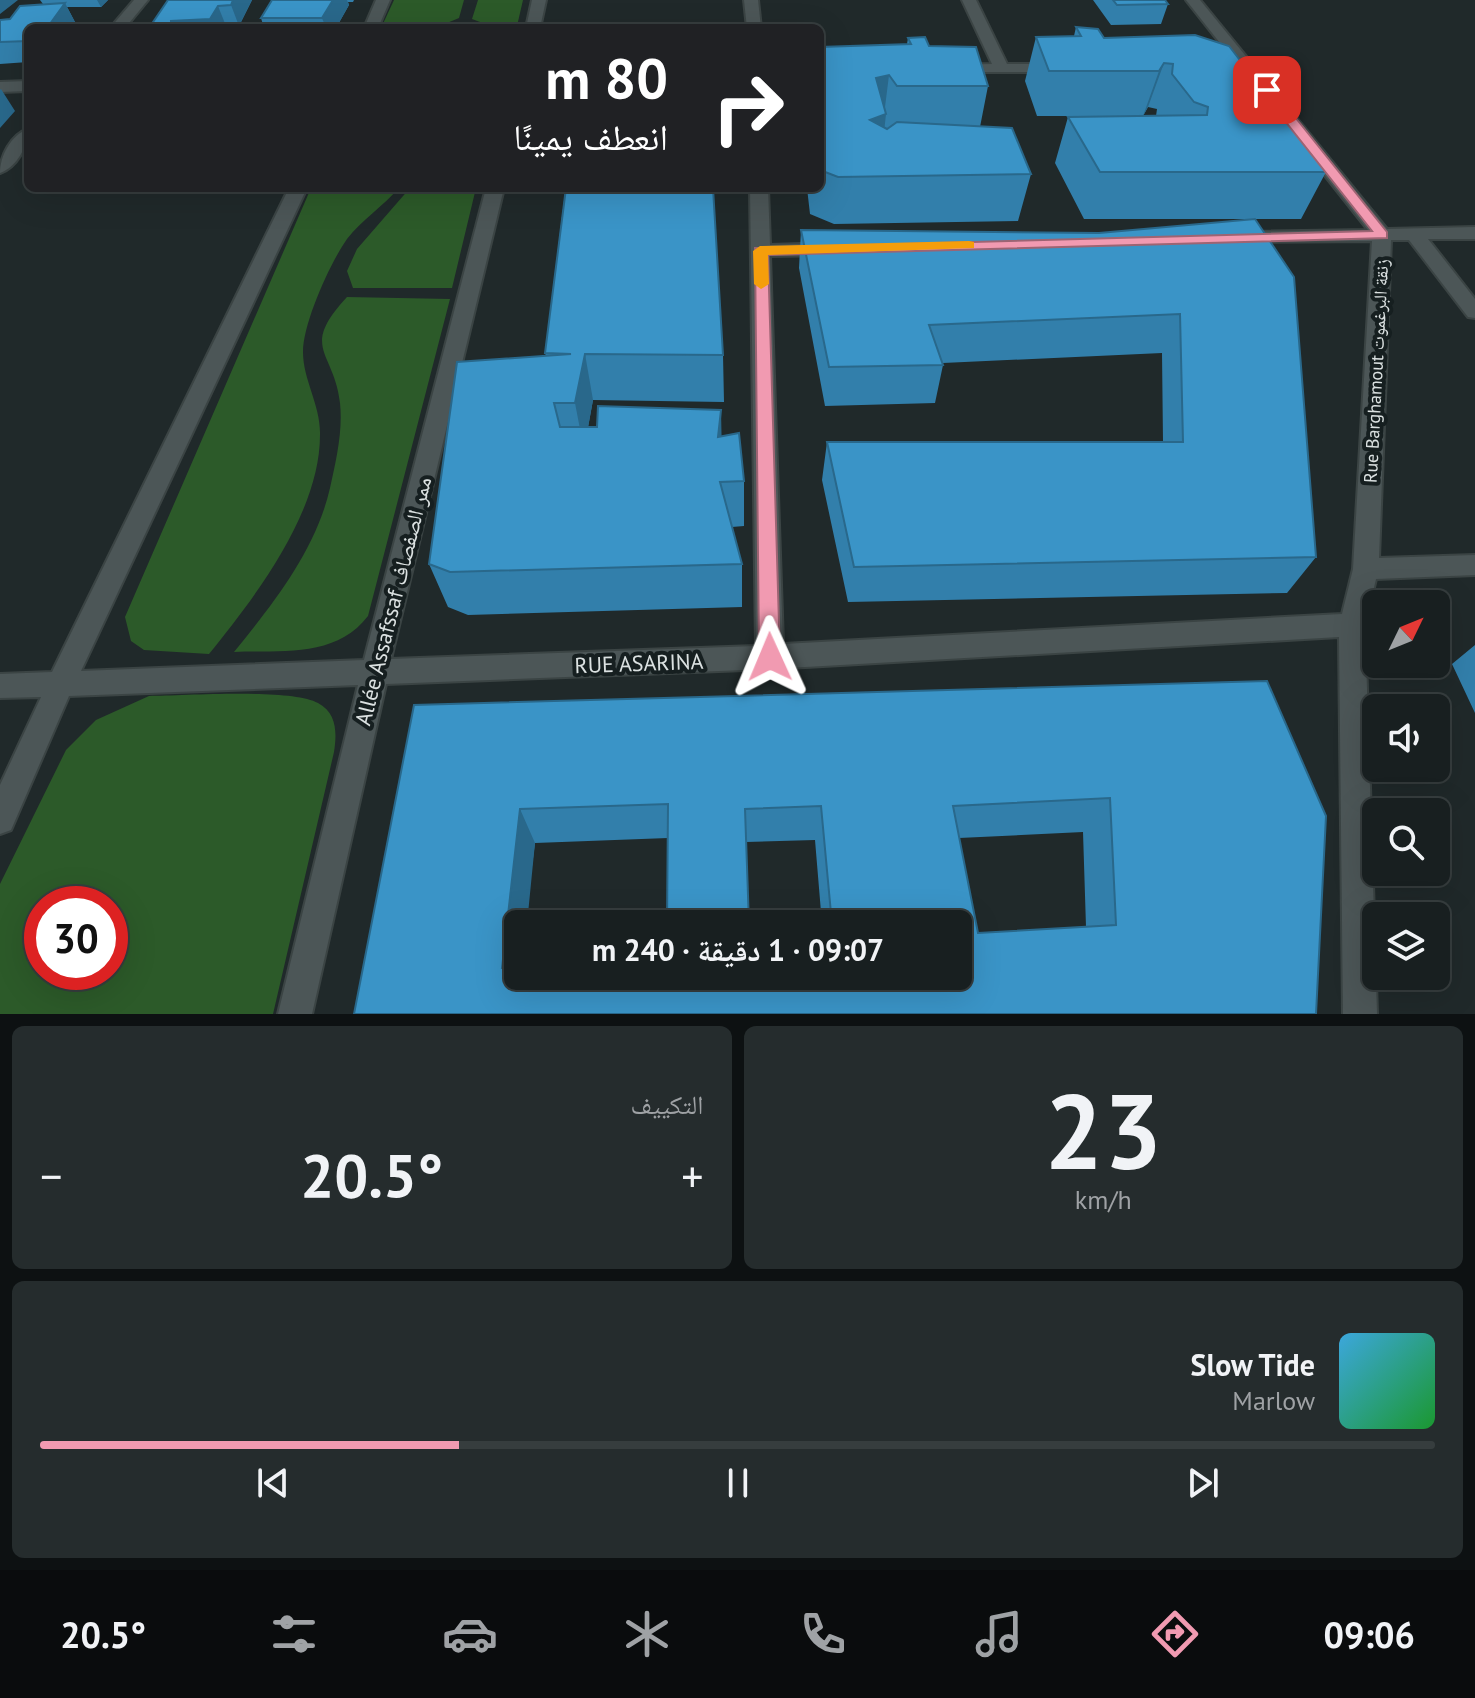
<!DOCTYPE html>
<html lang="ar">
<head>
<meta charset="utf-8">
<style>
	:root { --surface:#181f20; --page:#252c2d; --text:#f1f3f6; --muted:#9fa2a5; --line:#363d3e; --accent:#f19ab1 }
	body { margin:0; font-family:"PT Sans","Noto Naskh Arabic",sans-serif; background:var(--page); color:var(--text); direction:rtl; height:100vh; display:flex; flex-direction:column; font-size:30px; white-space:nowrap }
	* { box-sizing:border-box; margin:0 }
	p { font-size:26px; color:var(--muted) }
	.icon { flex:none; width:44px; height:44px; fill:none; stroke:currentColor; stroke-width:2; stroke-linecap:round; stroke-linejoin:round }
	.map { position:relative; height:1014px; overflow:hidden; direction:ltr }
	.side { display:flex; flex-direction:column; gap:12px; padding:12px; background:#0d1112; flex:1 }
	.side>* { flex:none }
	.top-card { position:absolute; left:24px; top:24px; width:800px; height:168px; border-radius:12px; box-shadow:0 8px 32px #0002,0 0 0 2px var(--line); direction:rtl; background:#202124; color:#fff; overflow:hidden }
	.needle { width:52px; rotate:47deg }
	.tools { position:absolute; left:1362px; top:590px; display:grid; gap:16px }
	.tools a { display:grid; place-items:center; width:88px; height:88px; border-radius:12px; background:var(--surface); box-shadow:0 8px 32px #0002,0 0 0 2px var(--line); font-size:40px }
	.speed { position:absolute; left:24px; top:886px; display:flex; gap:16px; font-size:40px; font-weight:700; text-align:center }
	.speed>* { display:grid; place-content:center; width:104px; height:104px; border-radius:50%; background:var(--surface); box-shadow:0 8px 32px #0002,0 0 0 2px var(--line); line-height:1 }
	.speed .limit { border:12px solid #d22; background:#fff; color:#111 }
	.pin { position:absolute; display:grid; place-items:center; width:68px; height:68px; color:#fff; margin:-34px; border-radius:16px; box-shadow:0 4px 12px #0006 }
	.me { position:absolute; width:88px; margin:-44px; rotate:359deg; stroke-linejoin:round; filter:drop-shadow(0 0 6px #0008) }
	.turn { display:flex; align-items:center; gap:28px; height:168px; padding:0 24px; font-size:36px }
	.turn .icon { width:104px; height:104px; stroke-width:2.5 }
	.turn b { display:block; font-size:56px; line-height:68px }
	.big { font-size:60px; font-weight:700; line-height:1.1 }
	.side .card { flex:1; display:flex; flex-direction:column; justify-content:center; gap:12px; min-width:0; padding:0 28px; border-radius:12px; background:var(--page) }
	.side .dial { align-items:center; gap:0 }
	.dial b { font-size:104px; line-height:1 }
	.song { display:flex; align-items:center; gap:24px }
	.cover { width:96px; height:96px; border-radius:12px; background:linear-gradient(135deg,hsl(200 70% 55%),hsl(130 70% 35%)) }
	.played { height:8px; border-radius:4px; background:linear-gradient(90deg,var(--accent) 30%,var(--line) 30%) }
	.keys { display:flex; justify-content:space-around; direction:ltr }
	.heat { display:flex; justify-content:space-between; align-items:center; font-size:44px; direction:ltr }
	.side .tiles { flex:1; display:grid; gap:12px; grid-template-columns:1fr 1fr }
	.card:last-child { grid-column:span 2 }
	.trip { position:absolute; left:504px; top:910px; width:468px; height:80px; border-radius:12px; background:var(--surface); box-shadow:0 8px 32px #0002,0 0 0 2px var(--line); font-weight:700; line-height:80px; text-align:center; direction:rtl }
	.menu { display:flex; height:128px; justify-content:space-around; align-items:center; background:#0a0c0d; color:var(--muted) }
	.menu .icon { width:56px; height:56px }
	.menu .on { color:var(--accent) }
	.menu b { font-size:36px; color:var(--text) }
	.map>svg:first-child { display:block }
	.green { fill:#2c5a29; fill-rule:evenodd }
	.lines { fill:none; stroke-linecap:round; stroke-linejoin:round }
	.street-casing { stroke:#3b4444; stroke-width:4 }
	.street { fill:#4c5657; fill-rule:evenodd }
	.wall { fill:#327fab; fill-rule:evenodd }
	.shaded-wall { fill:#29688b }
	.building { fill:#3a94c7; stroke:#29688b; stroke-width:2; fill-rule:evenodd }
	.route { fill:#f19ab1; stroke:#9d6473; stroke-width:2 }
	.slow { fill:#f59e0b }
	.labels { text-anchor:middle; dominant-baseline:central; stroke-width:8; stroke-linejoin:round; paint-order:stroke }
	.far-street-label { font-size:18px; fill:#dbe1e1; stroke:#161f20 }
	.street-label { font-size:22px; fill:#dbe1e1; stroke:#161f20 }
</style>
</head>
<body>
<div class="map">
<svg width="1475" height="1014" viewBox="0 0 1475 1014">
	<rect width="100%" height="100%" fill="#20292a"/>
	<!-- green -->
	<path class="green" d="M 394,0 L 464,0 L 459,18 L 435,28 L 381,28 Z
		M 478,0 L 523,0 L 517,26 L 481,26 L 480,22 L 472,19 Z
		M 311,188 L 399,188 C 383,206 362,220 347,239 C 330,263 303,323 303,352 C 303,380 321,406 320,435 C 320,513 255,597 209,654 L 144,650 L 131,641 L 125,617 Z
		M 410,188 L 476,188 L 452,288 L 353,288 L 347,271 L 357,249 Z
		M 347,297 L 450,299 L 368,616 C 336,658 282,650 234,652 C 273,604 316,550 330,488 C 336,461 343,431 340,403 C 334,350 299,349 347,297 Z
		M 149,696 C 184,696 291,688 318,703 C 337,713 337,733 334,752 L 273,1014 L 0,1014 L 0,884 L 66,750 L 96,720 ZM 110,904 L 110,972 L 42,972 L 42,904 Z"/>
	<g class="lines">
		<!-- street casing -->
		<g class="street-casing">
			<path id="street" d="M 134,0 L 148,0 L 125,28 L 110,28 Z
				M 376,0 L 390,0 L 378,28 L 364,28 Z
				M 532,0 L 546,0 L 540,28 L 526,28 Z
				M 744,0 L 758,0 L 761,28 L 747,28 Z
				M 962,0 L 976,0 L 1007,64 L 1062,64 L 1069,68 L 1062,72 L 945,72 L 943,69 L 950,65 L 992,64 Z
				M 1186,0 L 1200,0 L 1387,229 L 1475,227 L 1475,239 L 1428,239 L 1475,299 L 1475,318 L 1468,317 L 1409,240 L 1391,240 L 1379,558 L 1475,555 L 1475,575 L 1376,579 L 1365,625 L 1377,1014 L 1343,1014 L 1339,637 L 770,669 L 386,684 L 312,1014 L 278,1014 L 358,685 L 69,696 L 11,830 L 0,834 L 0,785 L 41,697 L 0,698 L 0,674 L 52,672 L 289,188 L 307,188 L 81,671 L 364,660 L 486,188 L 504,188 L 391,659 L 756,646 L 750,188 L 768,188 L 770,245 L 833,243 L 842,249 L 833,255 L 770,256 L 783,644 L 1342,614 L 1353,569 L 1372,241 L 1230,242 L 1228,238 L 1237,232 L 1368,230 Z
				M 28,81 L 28,91 L 0,92 L 0,82 Z
				M 28,129 C 28,146 17,167 0,173 C 0,156 11,135 28,129 Z"/>
		</g>
		<!-- street -->
		<use href="#street" class="street"/>
	</g>
	<!-- wall -->
	<path class="wall" d="M 40,0 L 108,0 L 101,7 L 67,7 L 76,24 L 28,28 L 28,62 L 0,64 L 0,20 L 10,19 L 43,4 Z
		M 168,0 L 252,0 L 239,26 L 149,28 Z
		M 272,0 L 354,0 L 353,2 L 348,2 L 349,5 L 336,28 L 264,28 L 261,18 Z
		M 1093,0 L 1165,0 L 1168,4 L 1161,24 L 1111,25 Z
		M 1076,27 L 1104,38 L 1195,35 L 1326,172 L 1301,219 L 1084,219 L 1055,163 L 1068,117 L 1156,116 L 1157,109 L 1148,107 L 1143,116 L 1037,116 L 1025,81 L 1036,37 L 1074,36 Z
		M 908,38 L 929,46 L 988,86 L 980,127 L 1031,174 L 1018,221 L 834,224 L 810,214 L 807,188 L 820,188 L 820,47 L 907,44 Z
		M 512,188 L 713,188 L 723,355 L 724,402 L 593,400 L 588,427 L 722,436 L 744,481 L 744,526 L 732,527 L 742,564 L 742,607 L 468,615 L 448,607 L 429,564 L 546,356 L 545,353 L 565,192 L 513,193 Z
		M 1255,219 L 1316,557 L 1287,593 L 848,602 L 822,480 L 827,442 L 1163,442 L 1162,353 L 943,363 L 943,365 L 935,403 L 825,406 L 799,268 L 801,230 L 1099,233 Z
		M 1475,645 L 1475,713 L 1452,664 Z
		M 1267,681 L 1316,1014 L 354,1014 L 414,705 ZM 1083,832 L 1086,927 L 978,933 L 959,838 ZM 668,838 L 746,842 L 815,840 L 822,924 L 958,924 L 958,976 L 518,976 L 535,843 Z"/>
	<!-- shaded-wall -->
	<path class="shaded-wall" d="M 0,0 L 18,0 L 0,14 Z
		M 97,0 L 108,0 L 101,7 Z
		M 233,0 L 252,0 L 239,26 L 231,5 Z
		M 333,0 L 347,0 L 349,5 L 336,28 L 326,28 L 322,18 Z
		M 65,3 L 76,24 L 73,28 L 47,28 Z
		M 218,6 L 226,26 L 225,28 L 214,28 L 210,19 Z
		M 1164,63 L 1148,107 L 1143,116 L 1159,71 Z
		M 889,75 L 884,115 L 886,114 L 881,160 L 864,166 L 876,78 Z
		M 1,89 L 15,111 L 0,128 L 0,90 Z
		M 585,354 L 593,400 L 584,450 L 575,403 Z
		M 721,410 L 722,457 L 718,437 Z
		M 520,809 L 535,843 L 527,924 L 518,924 L 518,976 L 502,968 Z"/>
	<!-- building -->
	<path class="building" d="M 168,0 L 233,0 L 231,5 L 218,6 L 210,19 L 170,21 L 221,21 L 216,28 L 149,28 Z
		M 272,0 L 333,0 L 322,18 L 261,18 Z
		M 1113,0 L 1165,0 L 1168,4 L 1117,5 Z
		M 65,3 L 47,28 L 28,28 L 28,41 L 0,42 L 0,20 L 10,19 L 20,6 Z
		M 1076,27 L 1098,29 L 1104,38 L 1195,35 L 1229,46 L 1326,172 L 1100,172 L 1068,117 L 1207,115 L 1208,107 L 1194,102 L 1172,74 L 1173,64 L 1164,63 L 1159,71 L 1049,71 L 1036,37 L 1081,36 Z
		M 925,37 L 929,46 L 976,47 L 988,86 L 897,86 L 889,75 L 876,78 L 886,114 L 870,120 L 887,129 L 897,122 L 1012,128 L 1031,174 L 838,177 L 820,170 L 820,47 L 911,44 L 908,38 Z
		M 566,188 L 713,188 L 723,355 L 585,354 L 575,403 L 554,403 L 560,427 L 597,427 L 598,406 L 721,410 L 718,437 L 739,433 L 744,481 L 720,482 L 742,564 L 450,572 L 429,564 L 457,362 L 571,354 L 545,353 Z
		M 1255,219 L 1294,277 L 1316,557 L 854,567 L 827,442 L 1183,442 L 1180,314 L 929,325 L 943,365 L 829,367 L 801,230 L 1099,233 Z
		M 1267,681 L 1326,816 L 1316,1014 L 354,1014 L 414,705 ZM 1110,798 L 1116,925 L 978,933 L 953,806 ZM 668,804 L 667,924 L 749,924 L 745,809 L 821,806 L 832,924 L 958,924 L 958,976 L 518,976 L 518,968 L 502,968 L 520,809 Z"/>
	<!-- route -->
	<path class="route" d="M 1262,87 L 1271,87 L 1387,232 L 1387,238 L 768,255 L 780,657 L 777,663 L 762,663 L 759,657 L 755,248 L 1372,231 L 1262,92 Z"/>
	<!-- slow -->
	<path class="slow" d="M 969,241 L 974,242 L 974,248 L 768,255 L 769,284 L 761,289 L 754,284 L 753,251 L 760,246 Z"/>
	<g class="labels">
		<!-- far-street labels -->
		<g class="far-street-label">
			<text transform="translate(1376 371) rotate(-87)">Rue Barghamout زنقة البرغموت</text>
		</g>
		<!-- street labels -->
		<g class="street-label">
			<text transform="translate(393 601) rotate(-76)">Allée Assafssaf ممر الصفصاف</text>
			<text transform="translate(639 663) rotate(-2)">RUE ASARINA</text>
		</g>
	</g>
</svg>
<div class="tools">
<a><svg class="needle" viewBox="-14 -14 28 28"><path d="M0-13l5 13h-10z" fill="#e53935"/><path d="M0 13l5-13h-10z" fill="#9fa2a5"/></svg></a>
<a><svg class="icon" aria-label="sound" viewBox="0 0 24 24"><path d="M4 9h4l5-4v14l-5-4H4zM17 9q2 3 0 6"/></svg></a>
<a><svg class="icon" aria-label="search" viewBox="0 0 24 24"><circle cx="10" cy="10" r="6"/><path d="M15 15l6 6"/></svg></a>
<a><svg class="icon" aria-label="layers" viewBox="0 0 24 24"><path d="M12 4l9 5-9 5-9-5zM3 14l9 5 9-5"/></svg></a>
</div>
<div class="speed"><div class="limit">30</div></div>
<div class="pin" style="left:1267px;top:90px;background:#d93025"><svg class="icon" aria-label="arrive" viewBox="0 0 24 24"><path d="M6 21V4h12l-3 4 3 4H6"/></svg></div>
<svg class="me" style="left:770px;top:657px" viewBox="-20 -20 40 40"><path d="M0-17L14 15 0 8-14 15z" fill="#f19ab1" stroke="#fff" stroke-width="4"/></svg>
<div class="trip">09:07 · 1 دقيقة · 240 m</div>
<div class="top-card">
<div class="turn"><svg class="icon" aria-label="right" viewBox="0 0 24 24"><path d="M7 20v-9h11M14 6l5 5-5 5"/></svg><div><b>80 m</b>انعطف يمينًا</div></div>
</div>
</div>
<section class="side">
<div class="tiles">
<div class="card dial"><b>23</b><p>km/h</p></div>
<div class="card"><p>التكييف</p>
<div class="heat"><a>−</a><b class="big">20.5°</b><a>+</a></div>
</div>
<div class="card">
<div class="song"><i class="cover"></i><div><b>Slow Tide</b><p>Marlow</p></div></div>
<div class="played"></div>
<div class="keys"><svg class="icon" aria-label="previous" viewBox="0 0 24 24"><path d="M18 5L8 12l10 7zM5 5v14"/></svg><svg class="icon" aria-label="pause" viewBox="0 0 24 24"><path d="M8 5v14M16 5v14"/></svg><svg class="icon" aria-label="next" viewBox="0 0 24 24"><path d="M6 5l10 7-10 7zM19 5v14"/></svg></div>
</div>
</div>
</section>
<nav class="menu">
<b>09:06</b>
<svg class="icon on" aria-label="directions" viewBox="0 0 24 24"><path d="M12 3l9 9-9 9-9-9zM9 14v-3h6M13 9l2 2-2 2"/></svg>
<svg class="icon" aria-label="music" viewBox="0 0 24 24"><path d="M9 18V5l10-2v13"/><circle cx="6" cy="18" r="3"/><circle cx="16" cy="16" r="3"/></svg>
<svg class="icon" aria-label="phone" viewBox="0 0 24 24"><path d="M5 4h4l2 5-3 2q2 4 5 5l2-3 5 2v4C11 20 4 13 5 4z"/></svg>
<svg class="icon" aria-label="climate" viewBox="0 0 24 24"><path d="M12 3v18M4 7l16 10M4 17L20 7"/></svg>
<svg class="icon" aria-label="car" viewBox="0 0 24 24"><path d="M5 17H2v-5l4-1 3-4h7l3 4 3 1v5h-3M9 17h6M6 11h13"/><circle cx="7" cy="17" r="2"/><circle cx="17" cy="17" r="2"/></svg>
<svg class="icon" aria-label="filters" viewBox="0 0 24 24"><path d="M4 7h16M4 17h16"/><circle cx="9" cy="7" r="2"/><circle cx="15" cy="17" r="2"/></svg>
<b>20.5°</b>
</nav>
</body>
</html>
